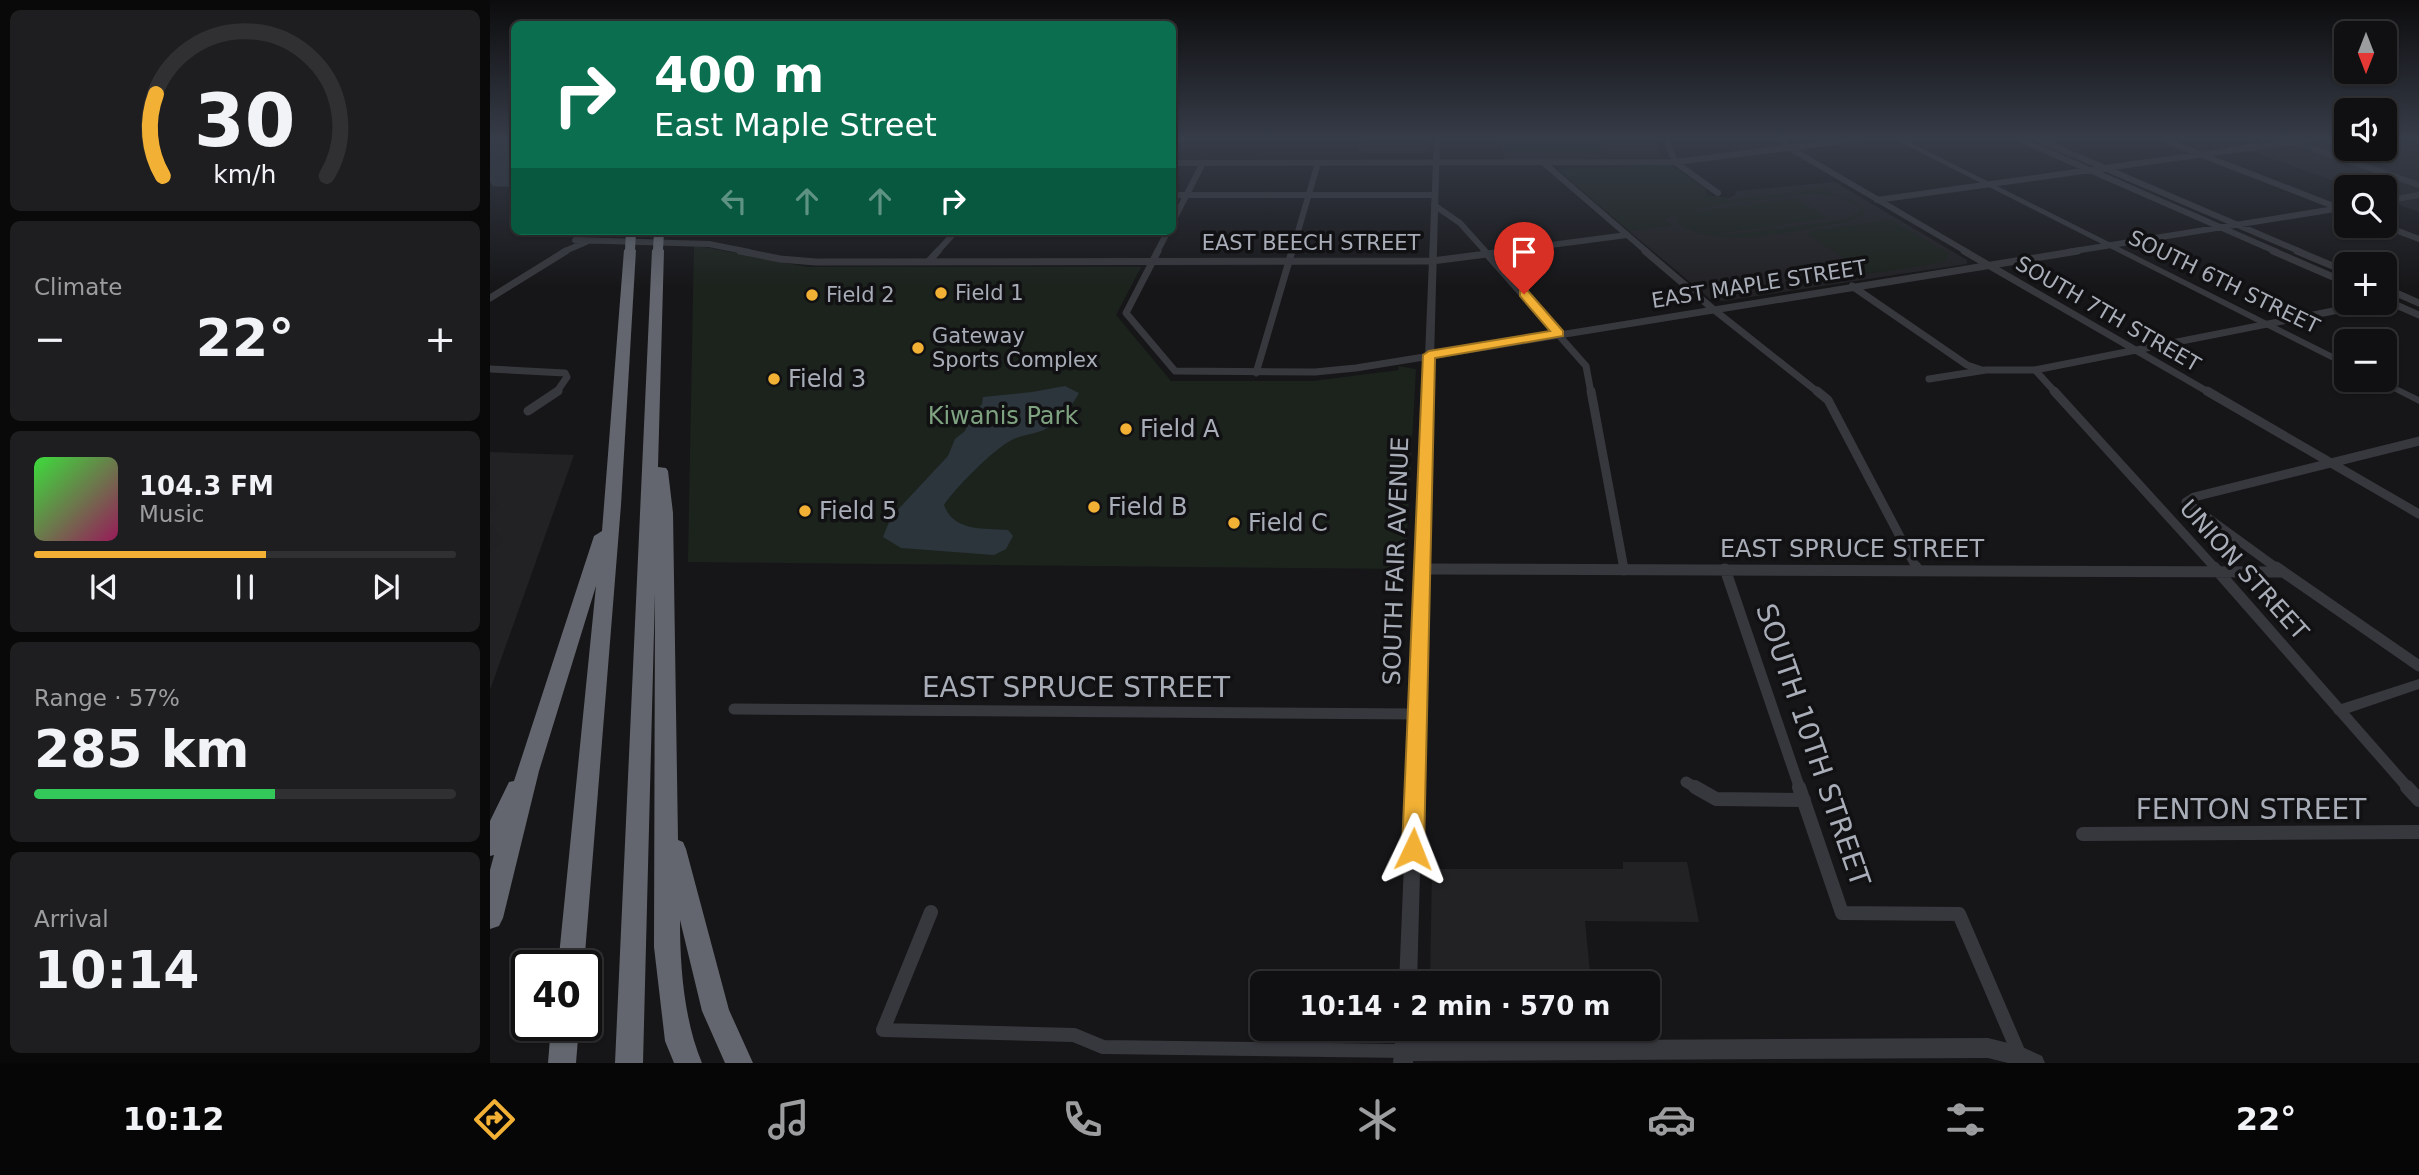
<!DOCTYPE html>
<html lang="en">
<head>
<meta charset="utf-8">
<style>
	:root { --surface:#101012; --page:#1e1e20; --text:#f1f3f6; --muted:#9c9d9f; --line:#303032; --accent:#f2b134 }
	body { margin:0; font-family:"DejaVu Sans",sans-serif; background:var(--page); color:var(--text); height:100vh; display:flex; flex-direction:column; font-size:26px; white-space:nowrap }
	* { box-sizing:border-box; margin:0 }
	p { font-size:23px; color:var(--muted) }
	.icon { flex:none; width:38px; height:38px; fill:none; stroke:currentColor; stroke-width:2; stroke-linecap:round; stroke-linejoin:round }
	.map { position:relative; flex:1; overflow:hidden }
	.details { display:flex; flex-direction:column; gap:10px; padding:10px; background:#09090a; width:490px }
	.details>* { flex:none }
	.top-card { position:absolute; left:21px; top:21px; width:665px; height:214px; border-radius:10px; box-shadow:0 2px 5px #0004,0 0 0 2px var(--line); background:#0b6e4f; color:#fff; overflow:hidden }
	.needle { width:46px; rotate:180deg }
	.buttons { position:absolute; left:1844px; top:21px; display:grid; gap:14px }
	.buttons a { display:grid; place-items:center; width:63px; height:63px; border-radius:10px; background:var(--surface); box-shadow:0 2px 5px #0004,0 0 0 2px var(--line); font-size:35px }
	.speed { position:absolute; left:21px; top:950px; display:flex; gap:14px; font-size:35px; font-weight:700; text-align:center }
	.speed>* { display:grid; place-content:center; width:91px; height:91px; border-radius:50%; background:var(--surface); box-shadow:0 2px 5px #0004,0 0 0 2px var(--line); line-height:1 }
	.speed .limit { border:4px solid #111; border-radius:10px; background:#fff; color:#111 }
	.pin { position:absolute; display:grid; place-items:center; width:60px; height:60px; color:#fff; margin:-72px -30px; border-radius:50% 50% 50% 0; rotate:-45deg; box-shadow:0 0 7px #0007 }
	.pin .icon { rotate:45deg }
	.me { position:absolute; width:77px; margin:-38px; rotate:2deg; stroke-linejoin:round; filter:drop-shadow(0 0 5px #0008) }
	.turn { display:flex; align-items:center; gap:24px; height:147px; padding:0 28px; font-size:32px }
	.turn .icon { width:91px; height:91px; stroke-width:2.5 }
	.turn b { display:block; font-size:49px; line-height:60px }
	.lanes { display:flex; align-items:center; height:66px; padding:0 28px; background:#0003; justify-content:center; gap:35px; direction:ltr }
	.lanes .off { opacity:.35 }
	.big { font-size:52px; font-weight:700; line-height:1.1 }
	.details .tile { flex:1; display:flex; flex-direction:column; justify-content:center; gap:10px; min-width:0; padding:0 24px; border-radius:10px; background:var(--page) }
	.details .dial { align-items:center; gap:0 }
	.dial svg { height:182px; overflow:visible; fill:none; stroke:var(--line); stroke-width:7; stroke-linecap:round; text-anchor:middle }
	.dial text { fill:var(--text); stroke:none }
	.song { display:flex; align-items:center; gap:21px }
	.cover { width:84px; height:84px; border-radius:10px; background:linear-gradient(135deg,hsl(120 70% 55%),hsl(330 70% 35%)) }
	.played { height:7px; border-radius:4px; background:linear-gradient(90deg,var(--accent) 55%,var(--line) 55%) }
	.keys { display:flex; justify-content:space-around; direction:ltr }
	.heat { display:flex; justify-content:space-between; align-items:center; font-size:38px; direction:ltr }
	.charge { height:10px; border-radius:5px; background:linear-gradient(90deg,#34c759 57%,var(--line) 0) }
	.trip { position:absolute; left:760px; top:971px; width:410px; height:70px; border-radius:10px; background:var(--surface); box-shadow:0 2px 5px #0004,0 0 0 2px var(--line); font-weight:700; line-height:70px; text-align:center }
	.tab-bar { display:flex; height:112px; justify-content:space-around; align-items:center; background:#060607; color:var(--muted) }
	.tab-bar .icon { width:49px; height:49px }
	.tab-bar .active { color:var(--accent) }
	.tab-bar b { font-size:32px; color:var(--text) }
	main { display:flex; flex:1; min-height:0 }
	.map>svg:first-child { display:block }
	.built { fill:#222225 }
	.green { fill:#1c231d; fill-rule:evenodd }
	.water { fill:#2c353c }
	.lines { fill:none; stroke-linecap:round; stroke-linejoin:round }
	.minor-far4 { stroke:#37383d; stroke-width:6 }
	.minor-far3 { stroke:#37383d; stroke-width:7 }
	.minor-far2 { stroke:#37383d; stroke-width:9 }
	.minor-far1 { stroke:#37383d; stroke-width:11 }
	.minor { stroke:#37383d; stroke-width:14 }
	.tertiary { fill:#37383d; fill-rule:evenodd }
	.motorway { fill:#63666e; fill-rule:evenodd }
	.motorway-bridge { stroke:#63666e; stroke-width:10 }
	.shaded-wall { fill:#212124 }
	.route { fill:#f2b134; stroke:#9d7322; stroke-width:2 }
	.poi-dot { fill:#f2b134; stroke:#111113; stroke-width:2.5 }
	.labels { text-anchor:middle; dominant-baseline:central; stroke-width:7; stroke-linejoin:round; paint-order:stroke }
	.far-street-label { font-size:21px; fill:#a8adb8; stroke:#111113 }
	.far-poi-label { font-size:21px; fill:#a8adb8; stroke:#111113; text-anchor:start }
	.poi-label { font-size:24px; fill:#a8adb8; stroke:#111113; text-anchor:start }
	.park-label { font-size:24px; fill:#7fa381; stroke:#111113 }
	.street-label { font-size:24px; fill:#a8adb8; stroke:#111113 }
	.near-street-label { font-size:28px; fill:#a8adb8; stroke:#111113 }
</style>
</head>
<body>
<main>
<section class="details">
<div class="tile dial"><svg viewBox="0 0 100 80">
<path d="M14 69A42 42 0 1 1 86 69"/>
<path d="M14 69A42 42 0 0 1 11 33" stroke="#f2b134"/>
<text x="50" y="56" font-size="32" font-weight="700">30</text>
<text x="50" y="72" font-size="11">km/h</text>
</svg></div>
<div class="tile"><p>Climate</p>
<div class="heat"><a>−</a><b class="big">22°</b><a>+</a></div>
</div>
<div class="tile">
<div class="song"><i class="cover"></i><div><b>104.3 FM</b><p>Music</p></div></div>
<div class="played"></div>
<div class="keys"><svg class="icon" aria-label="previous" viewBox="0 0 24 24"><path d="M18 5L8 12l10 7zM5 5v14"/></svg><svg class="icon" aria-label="pause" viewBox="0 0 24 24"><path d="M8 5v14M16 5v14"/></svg><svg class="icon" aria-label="next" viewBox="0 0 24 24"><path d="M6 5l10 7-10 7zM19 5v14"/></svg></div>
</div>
<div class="tile"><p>Range · 57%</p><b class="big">285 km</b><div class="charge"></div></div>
<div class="tile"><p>Arrival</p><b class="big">10:14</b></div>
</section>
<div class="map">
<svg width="1929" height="1063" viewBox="0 0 1929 1063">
	<rect width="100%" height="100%" fill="#161618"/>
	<!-- built -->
	<path class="built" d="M 871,139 L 939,139 L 938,153 L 868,153 Z
		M 1012,139 L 1164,139 L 1171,157 L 1014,161 Z
		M 1790,139 L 1857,139 L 1857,149 L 1895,149 L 1895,139 L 1929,139 L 1929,212 L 1895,200 L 1895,187 L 1861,187 L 1748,146 Z
		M 1345,182 L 1477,260 L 1477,264 L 1234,301 L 1220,299 L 1139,231 L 1180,225 L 1173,218 L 1190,210 L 1232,201 L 1245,195 L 1246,191 Z
		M 0,452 L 84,455 L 0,690 Z
		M 1133,862 L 1197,862 L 1209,922 L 1095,921 L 1101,983 L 940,983 L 942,869 L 1133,869 Z"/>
	<!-- green -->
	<path class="green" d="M 1014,139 L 1108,139 L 1112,153 L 1015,153 Z
		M 1180,165 L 1216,188 L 1217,195 L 1239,198 L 1235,201 L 1335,188 L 1339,190 L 1335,192 L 1362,199 L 1374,210 L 1373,215 L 1357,222 C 1309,229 1235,251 1190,225 L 1185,215 L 1174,219 L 1181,225 L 1139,231 L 1067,169 ZM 1324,193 L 1352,197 L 1369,207 L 1370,212 L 1355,220 L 1238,235 L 1226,234 L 1337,218 L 1306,198 L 1199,212 L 1210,208 Z
		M 1401,220 L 1458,253 L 1455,262 L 1378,274 L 1319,235 L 1320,231 Z
		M 204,245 L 317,267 L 651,267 L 626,315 L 681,381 L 823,381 L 909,370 L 908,366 L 926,369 L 915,569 L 198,562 Z"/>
	<!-- water -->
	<path class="water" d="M 0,139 L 24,139 L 24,187 L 3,186 L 0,182 Z
		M 575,386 L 589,393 C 582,406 566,426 551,431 C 541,435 529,435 520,441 C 503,450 464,489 454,505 C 464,532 493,528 518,530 L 523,536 L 516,549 L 504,555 L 411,548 L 393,537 L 401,517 L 458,456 L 465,439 L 475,431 L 479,420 L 492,404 L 493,397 L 542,392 Z"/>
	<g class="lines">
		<!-- minor-far4 -->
		<path class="minor-far4" d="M 1176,139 L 1185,162 L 1228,193
			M 1293,139 L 1298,147 L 1477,252
			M 1529,139 L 1787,252
			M 1547,139 L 1811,252
			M 1671,139 L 1846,207
			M 1923,139 L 1929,141
			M 1807,143 L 1929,185
			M 682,163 L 1185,162 L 1369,139
			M 1055,164 L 1157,252
			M 682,195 L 944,195
			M 1387,200 L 1822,139
			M 1895,201 L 1929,195
			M 944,205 L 970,223 L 996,252
			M 682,223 L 713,163
			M 1895,226 L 1929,239
			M 85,240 L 219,244 L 259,252
			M 73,252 L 96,242
			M 447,252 L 466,231
			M 667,252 L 678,231
			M 802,252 L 828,163
			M 1007,252 L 1137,235
			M 1578,252 L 1857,207"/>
		<!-- minor-far3 -->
		<path class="minor-far3" d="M 250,251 L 290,259 L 326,262 L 942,261 L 1020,251
			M 668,251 L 636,313 L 685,371 L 825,372 L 866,368 L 1588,251
			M 994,251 L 1096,366 L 1101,393
			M 1155,251 L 1223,309 L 1329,393
			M 1474,251 L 1720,393
			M 1783,251 L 1857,283
			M 1807,251 L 1857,272
			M 438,262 L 448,251
			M 1362,286 L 1477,365 L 1492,370
			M 1895,288 L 1929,303
			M 0,298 L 76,251
			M 1895,300 L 1929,315
			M 0,369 L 75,373 L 77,377 L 66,393
			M 1545,370 L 1566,393
			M 766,373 L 802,251
			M 1439,379 L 1496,370 L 1545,370 L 1884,303"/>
		<!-- minor-far2 -->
		<path class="minor-far2" d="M 1101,391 L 1134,569
			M 1327,391 L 1338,400 L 1427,569
			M 1564,391 L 1726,569
			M 1717,391 L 1929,514
			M 38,411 L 68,391
			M 1788,569 L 1696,502 L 1704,497 L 1929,441"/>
		<!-- minor-far1 -->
		<path class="minor-far1" d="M 1133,567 L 1134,570
			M 1426,567 L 1428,570
			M 1724,567 L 1919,789
			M 1786,567 L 1929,666
			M 932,569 L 1791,572
			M 1235,569 L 1310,789
			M 244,709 L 928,714
			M 1196,782 L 1208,789"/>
		<!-- minor -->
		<path class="minor" d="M 1205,787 L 1226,799 L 1314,800
			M 1309,787 L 1352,913 L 1469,914 L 1533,1063
			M 1917,787 L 1929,800
			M 1593,834 L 1929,832
			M 441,912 L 393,1030 L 584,1035 L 613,1047 L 914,1051"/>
		<!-- tertiary -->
		<path class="tertiary" d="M 944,139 L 950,139 L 927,984 L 909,984 Z
			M 1404,139 L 1413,139 L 1857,361 L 1857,368 Z
			M 1882,380 L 1894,380 L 1929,397 L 1929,404 Z
			M 1929,679 L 1929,689 L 1850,716 L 1845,714 L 1843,710 L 1845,706 Z
			M 906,1029 L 926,1029 L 925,1041 L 1498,1038 L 1530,1046 L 1552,1056 L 1555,1063 L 1518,1063 L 1498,1058 L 923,1061 L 923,1063 L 903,1063 Z"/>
		<!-- motorway -->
		<path class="motorway" d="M 140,247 L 146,250 L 131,505 L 94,966 L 68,966 L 106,586 L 49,771 L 13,918 L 9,926 L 0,929 L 0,870 L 4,855 L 0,856 L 0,821 L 19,782 L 24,781 L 104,536 L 112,531 L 134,250 Z
			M 168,247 L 174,250 L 168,467 L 176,468 L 178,471 L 183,513 L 188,840 L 193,842 L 196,849 L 239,1010 L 263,1063 L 235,1063 L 212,1011 L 190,920 C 190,967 194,1020 212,1063 L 184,1063 L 175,1041 L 164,947 L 165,593 L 153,1063 L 125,1063 L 162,250 Z
			M 61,1026 L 89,1026 L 86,1063 L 58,1063 Z"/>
		<!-- motorway-bridge -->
		<path class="motorway-bridge" d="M 140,250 L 141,232
			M 168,250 L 169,231"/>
	</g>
	<!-- shaded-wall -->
	<path class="shaded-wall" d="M 0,492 L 9,505 L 0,512 Z
		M 1,524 L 13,541 L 0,552 L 0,525 Z"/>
	<!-- sky -->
	<linearGradient id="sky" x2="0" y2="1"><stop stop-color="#0c0c0d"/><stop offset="0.48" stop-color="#363c48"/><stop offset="1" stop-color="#363c48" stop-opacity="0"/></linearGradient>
	<rect width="1929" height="288" fill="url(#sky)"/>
	<!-- route -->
	<path class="route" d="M 1030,291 L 1038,291 L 1073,331 L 1073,336 L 945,358 L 934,849 L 931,855 L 923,858 L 915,855 L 912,849 L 933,355 L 939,351 L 1060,331 L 1030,296 Z"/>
	<!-- markers -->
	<g class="poi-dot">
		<circle cx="451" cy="293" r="7"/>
		<circle cx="322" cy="295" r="7"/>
		<circle cx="428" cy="348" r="7"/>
		<circle cx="284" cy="379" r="7"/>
		<circle cx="636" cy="429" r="7"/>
		<circle cx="604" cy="507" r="7"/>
		<circle cx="315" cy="511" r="7"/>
		<circle cx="744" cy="523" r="7"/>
	</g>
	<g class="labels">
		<!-- far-street labels -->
		<g class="far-street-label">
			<text x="821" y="243">EAST BEECH STREET</text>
			<text transform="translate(1734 282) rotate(26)">SOUTH 6TH STREET</text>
			<text transform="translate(1269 284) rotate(-9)">EAST MAPLE STREET</text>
			<text transform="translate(1618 314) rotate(30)">SOUTH 7TH STREET</text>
		</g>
		<!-- far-poi labels -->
		<g class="far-poi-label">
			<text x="465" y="293">Field 1</text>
			<text x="336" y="295">Field 2</text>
			<text x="442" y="336">Gateway<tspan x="442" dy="24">Sports Complex</tspan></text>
		</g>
		<!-- poi labels -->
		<g class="poi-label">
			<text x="298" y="379">Field 3</text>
			<text x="650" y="429">Field A</text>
			<text x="618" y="507">Field B</text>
			<text x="329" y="511">Field 5</text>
			<text x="758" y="523">Field C</text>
		</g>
		<!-- park labels -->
		<g class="park-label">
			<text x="513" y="416">Kiwanis Park</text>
		</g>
		<!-- street labels -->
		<g class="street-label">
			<text x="1362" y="549">EAST SPRUCE STREET</text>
			<text transform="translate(906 561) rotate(-88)">SOUTH FAIR AVENUE</text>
			<text transform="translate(1754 570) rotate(48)">UNION STREET</text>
		</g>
		<!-- near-street labels -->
		<g class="near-street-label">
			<text x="586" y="687">EAST SPRUCE STREET</text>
			<text transform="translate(1323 745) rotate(71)">SOUTH 10TH STREET</text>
			<text x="1761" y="809">FENTON STREET</text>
		</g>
	</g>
</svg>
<div class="buttons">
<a><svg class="needle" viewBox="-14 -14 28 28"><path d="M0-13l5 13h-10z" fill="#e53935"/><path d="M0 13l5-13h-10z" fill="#9c9d9f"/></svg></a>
<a><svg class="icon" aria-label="sound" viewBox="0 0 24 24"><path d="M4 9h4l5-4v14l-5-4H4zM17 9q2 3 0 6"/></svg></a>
<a><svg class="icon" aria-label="search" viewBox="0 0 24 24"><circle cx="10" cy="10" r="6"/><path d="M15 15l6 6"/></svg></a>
<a>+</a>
<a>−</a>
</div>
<div class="speed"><div class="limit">40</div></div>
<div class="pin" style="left:1034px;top:294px;background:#d93025"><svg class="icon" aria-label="arrive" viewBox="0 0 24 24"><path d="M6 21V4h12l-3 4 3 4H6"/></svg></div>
<svg class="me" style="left:923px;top:849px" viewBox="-20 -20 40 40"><path d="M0-17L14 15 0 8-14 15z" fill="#f2b134" stroke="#fff" stroke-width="4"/></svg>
<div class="trip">10:14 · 2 min · 570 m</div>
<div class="top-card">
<div class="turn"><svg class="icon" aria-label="right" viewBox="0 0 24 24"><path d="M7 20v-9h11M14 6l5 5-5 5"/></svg><div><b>400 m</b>East Maple Street</div></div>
<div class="lanes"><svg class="icon off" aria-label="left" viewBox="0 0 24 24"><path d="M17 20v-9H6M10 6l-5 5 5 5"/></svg><svg class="icon off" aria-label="ahead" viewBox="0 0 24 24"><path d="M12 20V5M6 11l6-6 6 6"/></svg><svg class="icon off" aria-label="ahead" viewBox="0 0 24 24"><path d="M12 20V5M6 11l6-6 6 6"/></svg><svg class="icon" aria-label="right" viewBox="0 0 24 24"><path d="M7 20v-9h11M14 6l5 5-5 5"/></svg></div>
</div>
</div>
</main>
<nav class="tab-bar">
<b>10:12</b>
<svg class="icon active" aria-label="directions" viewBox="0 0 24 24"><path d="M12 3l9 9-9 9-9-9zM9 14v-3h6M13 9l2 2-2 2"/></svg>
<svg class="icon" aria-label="music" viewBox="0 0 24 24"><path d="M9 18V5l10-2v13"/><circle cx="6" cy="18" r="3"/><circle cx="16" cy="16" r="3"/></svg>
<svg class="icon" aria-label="phone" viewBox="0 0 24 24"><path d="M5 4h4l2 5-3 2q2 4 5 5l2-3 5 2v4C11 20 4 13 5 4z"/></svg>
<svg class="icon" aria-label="climate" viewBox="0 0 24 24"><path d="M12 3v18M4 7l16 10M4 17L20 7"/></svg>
<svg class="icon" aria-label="car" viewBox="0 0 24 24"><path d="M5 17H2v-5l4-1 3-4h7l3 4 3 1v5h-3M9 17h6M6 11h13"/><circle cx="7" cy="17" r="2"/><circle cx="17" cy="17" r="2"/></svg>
<svg class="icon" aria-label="filters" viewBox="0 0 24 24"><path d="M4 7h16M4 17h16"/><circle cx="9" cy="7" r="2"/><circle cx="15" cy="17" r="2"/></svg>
<b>22°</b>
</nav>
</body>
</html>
